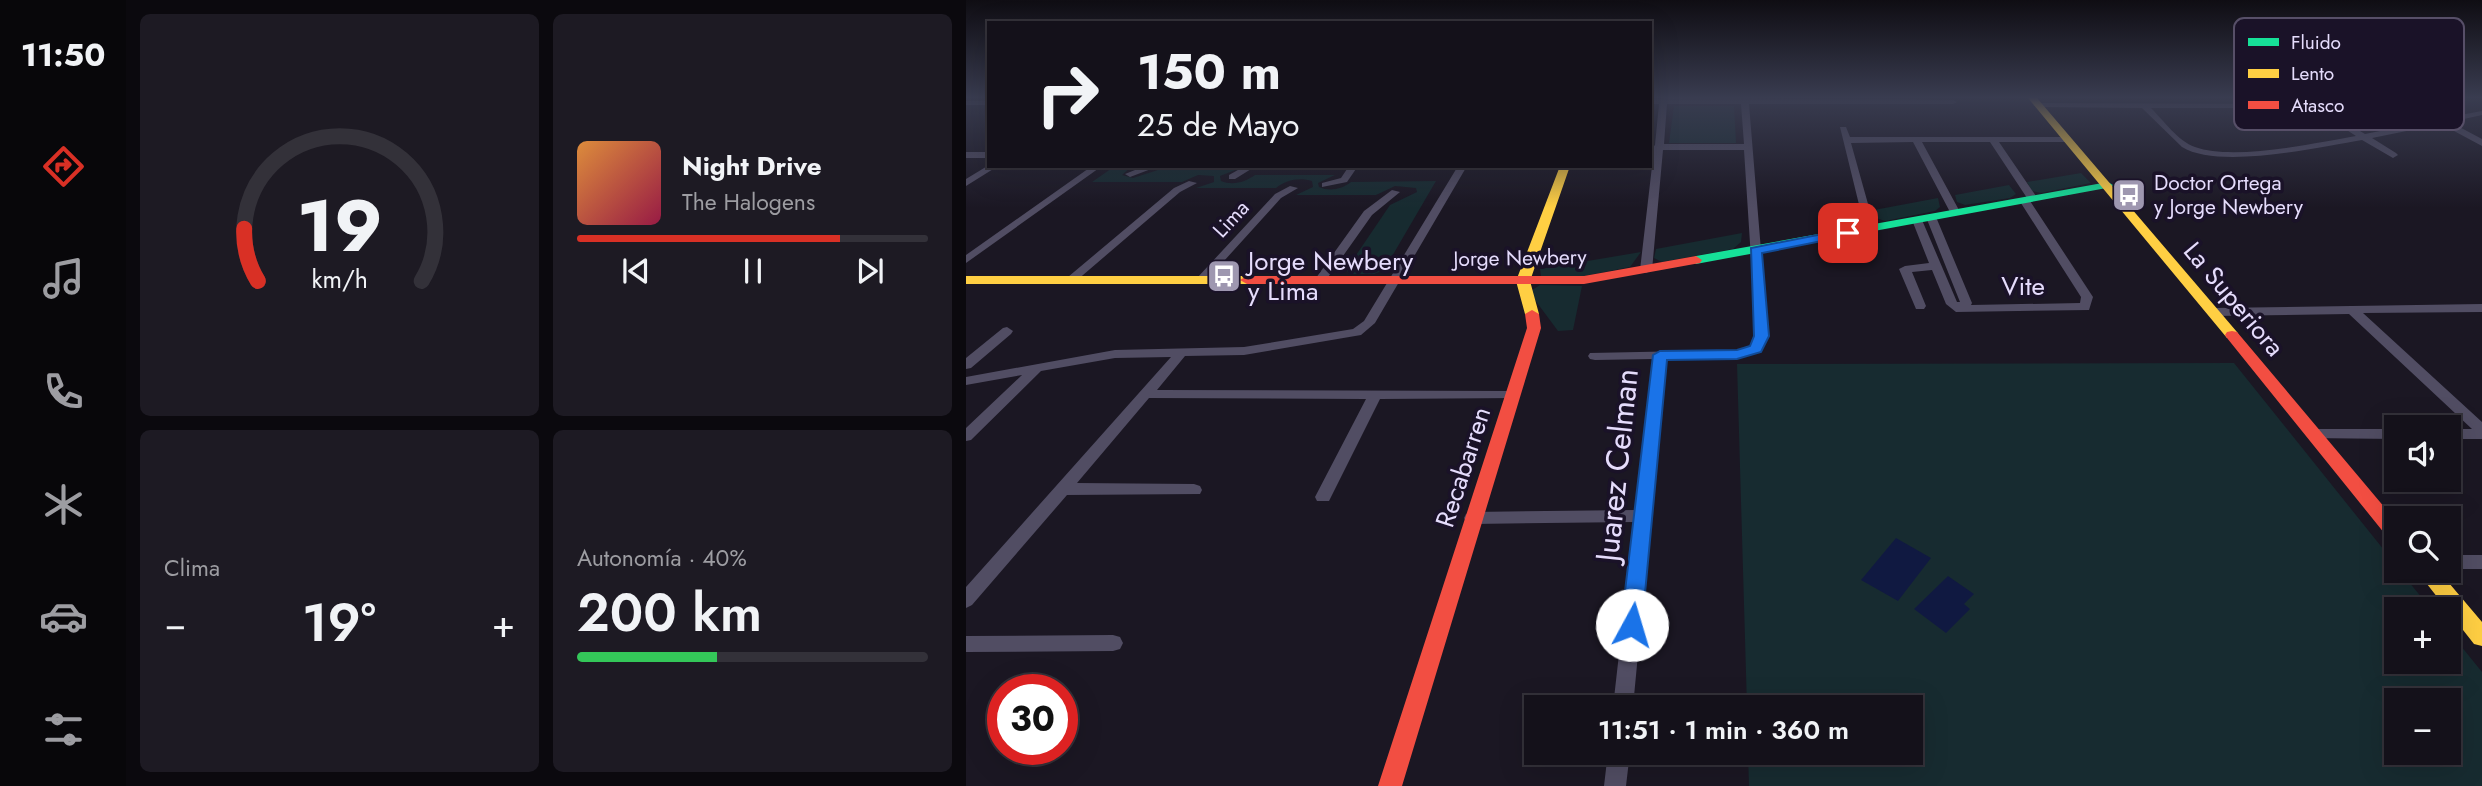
<!DOCTYPE html>
<html lang="es">
<head>
<meta charset="utf-8">
<style>
	:root { --surface:#14111a; --page:#1d1a23; --text:#f1f3f6; --muted:#9d9da2; --line:#333139; --accent:#d93025 }
	body { margin:0; font-family:Jost,sans-serif; background:var(--page); color:var(--text); height:100vh; display:flex; flex-direction:column; font-size:26px; white-space:nowrap }
	* { box-sizing:border-box; margin:0 }
	p { font-size:23px; color:var(--muted) }
	.icon { flex:none; width:38px; height:38px; fill:none; stroke:currentColor; stroke-width:2; stroke-linecap:round; stroke-linejoin:round }
	.map { position:relative; flex:1; overflow:hidden }
	.drawer { display:flex; flex-direction:column; gap:14px; padding:14px; background:#0b090e; width:840px }
	.drawer>* { flex:none }
	.banner { position:absolute; left:21px; top:21px; width:665px; height:147px; border-radius:0px; box-shadow:0 7px 28px #0002,0 0 0 2px var(--line); background:#14111a; color:var(--text); overflow:hidden }
	.controls { position:absolute; left:1418px; top:415px; display:grid; gap:14px }
	.controls a { display:grid; place-items:center; width:77px; height:77px; border-radius:0px; background:var(--surface); box-shadow:0 7px 28px #0002,0 0 0 2px var(--line); font-size:35px }
	.speed { position:absolute; left:21px; top:674px; display:flex; gap:14px; font-size:35px; font-weight:700; text-align:center }
	.speed>* { display:grid; place-content:center; width:91px; height:91px; border-radius:50%; background:var(--surface); box-shadow:0 7px 28px #0002,0 0 0 2px var(--line); line-height:1 }
	.speed .limit { border:10px solid #d22; background:#fff; color:#111 }
	.pin { position:absolute; display:grid; place-items:center; width:60px; height:60px; color:#fff; margin:-30px; border-radius:14px; box-shadow:0 4px 10px #0006 }
	.me { position:absolute; width:77px; margin:-38px; rotate:6deg; stroke-linejoin:round; filter:drop-shadow(0 0 5px #0008) }
	.turn { display:flex; align-items:center; gap:24px; height:147px; padding:0 35px; font-size:32px }
	.turn .icon { width:91px; height:91px; stroke-width:2.5 }
	.turn b { display:block; font-size:49px; line-height:60px }
	.big { font-size:52px; font-weight:600; line-height:1.1 }
	.drawer .widget { flex:1; display:flex; flex-direction:column; justify-content:center; gap:10px; min-width:0; padding:0 24px; border-radius:10px; background:var(--page) }
	.drawer .dial { align-items:center; gap:0 }
	.dial svg { height:182px; overflow:visible; fill:none; stroke:var(--line); stroke-width:7; stroke-linecap:round; text-anchor:middle }
	.dial text { fill:var(--text); stroke:none }
	.song { display:flex; align-items:center; gap:21px }
	.cover { width:84px; height:84px; border-radius:10px; background:linear-gradient(135deg,hsl(30 70% 55%),hsl(340 70% 35%)) }
	.played { height:7px; border-radius:4px; background:linear-gradient(90deg,var(--accent) 75%,var(--line) 75%) }
	.keys { display:flex; justify-content:space-around; direction:ltr }
	.heat { display:flex; justify-content:space-between; align-items:center; font-size:38px; direction:ltr }
	.charge { height:10px; border-radius:5px; background:linear-gradient(90deg,#34c759 40%,var(--line) 0) }
	.drawer .tiles { flex:1; display:grid; gap:14px; grid-template-columns:repeat(2,1fr) }
	.trip { position:absolute; left:558px; top:695px; width:399px; height:70px; border-radius:0px; background:var(--surface); box-shadow:0 7px 28px #0002,0 0 0 2px var(--line); font-weight:600; line-height:70px; text-align:center }
	main { display:flex; flex:1; min-height:0 }
	.tabs { display:flex; flex-direction:column; width:126px; justify-content:space-around; align-items:center; background:#08070a; color:var(--muted) }
	.tabs .icon { width:49px; height:49px }
	.tabs .on { color:var(--accent) }
	.tabs b { font-size:32px; color:var(--text) }
	.map>svg:first-child { display:block }
	.green { fill:#172b30; fill-rule:evenodd }
	.water { fill:#101941 }
	.lines { fill:none; stroke-linecap:round; stroke-linejoin:round }
	.street { fill:#514d63; fill-rule:evenodd }
	.fast { fill:#16e098; fill-rule:evenodd }
	.slow { fill:#ffcf43; fill-rule:evenodd }
	.jam { fill:#f24e42; fill-rule:evenodd }
	.route { fill:#1a73e8; stroke:#114b97; stroke-width:2 }
	.labels { text-anchor:middle; dominant-baseline:central; stroke-width:7; stroke-linejoin:round; paint-order:stroke }
	.far-poi-label { font-size:21px; fill:#e5dcfc; stroke:#1a1228; text-anchor:start }
	.far-street-label { font-size:21px; fill:#e5dcfc; stroke:#1a1228 }
	.poi-label { font-size:26px; fill:#e5dcfc; stroke:#1a1228; text-anchor:start }
	.street-label { font-size:26px; fill:#e5dcfc; stroke:#1a1228 }
	.near-street-label { font-size:32px; fill:#e5dcfc; stroke:#1a1228 }
	.key { fill:#1a1228; stroke:#574f68; stroke-width:2 }
	.key-label { font-size:19px; fill:#e5dcfc }
</style>
</head>
<body>
<main>
<nav class="tabs">
<b>11:50</b>
<svg class="icon on" aria-label="directions" viewBox="0 0 24 24"><path d="M12 3l9 9-9 9-9-9zM9 14v-3h6M13 9l2 2-2 2"/></svg>
<svg class="icon" aria-label="music" viewBox="0 0 24 24"><path d="M9 18V5l10-2v13"/><circle cx="6" cy="18" r="3"/><circle cx="16" cy="16" r="3"/></svg>
<svg class="icon" aria-label="phone" viewBox="0 0 24 24"><path d="M5 4h4l2 5-3 2q2 4 5 5l2-3 5 2v4C11 20 4 13 5 4z"/></svg>
<svg class="icon" aria-label="climate" viewBox="0 0 24 24"><path d="M12 3v18M4 7l16 10M4 17L20 7"/></svg>
<svg class="icon" aria-label="car" viewBox="0 0 24 24"><path d="M5 17H2v-5l4-1 3-4h7l3 4 3 1v5h-3M9 17h6M6 11h13"/><circle cx="7" cy="17" r="2"/><circle cx="17" cy="17" r="2"/></svg>
<svg class="icon" aria-label="filters" viewBox="0 0 24 24"><path d="M4 7h16M4 17h16"/><circle cx="9" cy="7" r="2"/><circle cx="15" cy="17" r="2"/></svg>
</nav>
<section class="drawer">
<div class="tiles">
<div class="widget dial"><svg viewBox="0 0 100 80">
<path d="M14 69A42 42 0 1 1 86 69"/>
<path d="M14 69A42 42 0 0 1 8 46" stroke="#d93025"/>
<text x="50" y="56" font-size="32" font-weight="700">19</text>
<text x="50" y="72" font-size="11">km/h</text>
</svg></div>
<div class="widget">
<div class="song"><i class="cover"></i><div><b>Night Drive</b><p>The Halogens</p></div></div>
<div class="played"></div>
<div class="keys"><svg class="icon" aria-label="previous" viewBox="0 0 24 24"><path d="M18 5L8 12l10 7zM5 5v14"/></svg><svg class="icon" aria-label="pause" viewBox="0 0 24 24"><path d="M8 5v14M16 5v14"/></svg><svg class="icon" aria-label="next" viewBox="0 0 24 24"><path d="M6 5l10 7-10 7zM19 5v14"/></svg></div>
</div>
<div class="widget"><p>Clima</p>
<div class="heat"><a>−</a><b class="big">19°</b><a>+</a></div>
</div>
<div class="widget"><p>Autonomía · 40%</p><b class="big">200 km</b><div class="charge"></div></div>
</div>
</section>
<div class="map">
<svg width="1516" height="786" viewBox="0 0 1516 786">
	<rect width="100%" height="100%" fill="#1b1723"/>
	<!-- green -->
	<path class="green" d="M 708,106 L 768,106 L 770,143 L 703,143 Z
		M 149,166 L 166,166 L 156,175 L 167,178 L 195,169 L 272,169 L 254,176 L 255,181 C 267,186 279,182 289,175 L 369,175 L 352,183 L 353,187 C 364,192 376,189 385,182 L 470,181 L 418,270 L 408,274 L 384,274 L 380,270 L 424,205 L 451,192 L 450,188 L 429,186 L 410,195 L 330,195 L 347,187 L 346,181 C 333,177 320,180 310,188 L 230,188 L 248,182 L 248,176 L 232,175 L 216,182 L 126,182 Z
		M 1115,173 L 1125,183 L 1075,193 L 1066,191 L 1061,182 Z
		M 1043,185 L 1050,194 L 1044,198 L 999,205 L 991,202 L 989,195 Z
		M 972,198 L 974,207 L 969,211 L 919,221 L 910,218 L 908,210 Z
		M 889,214 L 891,222 L 888,226 L 855,232 L 852,220 Z
		M 776,233 L 775,242 L 767,249 L 696,262 L 688,258 L 690,249 Z
		M 675,252 L 664,267 L 613,277 L 575,276 L 574,269 Z
		M 574,285 L 616,286 L 607,330 L 592,331 L 563,292 Z
		M 1268,363 L 1430,565 L 1430,570 L 1434,571 L 1465,609 L 1430,609 L 1430,662 L 1482,662 L 1482,630 L 1516,672 L 1516,786 L 783,786 L 782,753 L 945,752 L 945,707 L 781,707 L 771,364 ZM 1430,700 L 1482,700 L 1482,752 L 1430,752 Z"/>
	<!-- water -->
	<path class="water" d="M 930,538 L 965,558 L 932,601 L 895,580 Z
		M 982,576 L 1008,594 L 998,604 L 1004,609 L 980,633 L 948,609 Z"/>
	<g class="lines">
		<!-- street -->
		<path class="street" d="M 702,98 L 987,100 L 991,102 L 987,104 L 783,104 L 802,336 L 795,352 L 771,358 L 700,359 L 667,707 L 647,707 L 668,522 L 506,524 L 500,522 L 498,518 L 500,514 L 506,512 L 669,510 L 687,359 L 629,360 L 624,359 L 622,356 L 624,353 L 771,350 L 785,346 L 790,336 L 778,150 L 697,150 L 686,270 L 680,273 L 674,270 L 688,149 L 687,147 L 689,145 L 693,104 L 684,104 L 684,100 ZM 701,104 L 775,104 L 778,144 L 698,144 Z
			M 1431,98 L 1441,98 L 1478,118 L 1516,111 L 1516,115 L 1484,122 L 1516,139 L 1516,146 L 1475,124 L 1406,138 L 1430,153 L 1432,155 L 1427,158 L 1396,140 C 1354,147 1253,170 1216,147 L 1176,108 L 1071,107 L 1067,105 L 1071,103 L 1340,104 L 1337,101 L 1341,99 L 1399,134 L 1469,120 ZM 1185,108 L 1347,108 L 1390,136 C 1349,143 1268,161 1229,147 C 1212,141 1198,121 1185,108 Z
			M 0,101 L 23,101 L 23,105 L 0,105 Z
			M 874,127 L 880,127 L 884,137 L 1104,137 L 1105,139 L 1101,142 L 1033,142 L 1072,199 L 1064,201 L 1127,297 L 1123,310 L 990,312 L 980,304 L 966,270 L 946,272 L 960,306 L 958,309 L 950,309 L 933,269 L 939,266 L 963,263 L 946,220 L 951,217 L 956,220 L 991,302 L 994,302 L 960,217 L 965,214 L 970,217 L 1006,303 L 1005,305 L 1114,303 L 1115,297 L 1053,200 L 1061,198 L 1024,142 L 956,142 L 994,212 L 989,215 L 984,212 L 947,142 L 885,143 L 909,229 L 904,232 L 899,229 Z
			M 0,152 L 23,152 L 23,158 L 0,158 Z
			M 23,165 L 32,166 L 0,186 L 0,179 Z
			M 126,166 L 136,166 L 0,263 L 0,255 Z
			M 179,166 L 193,166 L 164,177 L 159,174 Z
			M 279,166 L 290,166 L 269,179 L 263,179 L 263,175 Z
			M 383,166 L 392,166 L 381,182 L 356,187 L 356,183 L 375,178 Z
			M 492,166 L 501,166 L 409,323 L 395,335 L 278,355 L 219,356 L 191,390 L 546,391 L 551,392 L 553,395 L 551,398 L 414,399 L 363,501 L 351,501 L 349,497 L 400,399 L 183,398 L 111,483 L 228,484 L 234,486 L 236,490 L 234,494 L 101,495 L 6,605 L 0,608 L 0,587 L 205,357 L 149,358 L 75,371 L 5,440 L 0,441 L 0,428 L 56,375 L 0,385 L 0,377 L 149,350 L 278,347 L 387,329 L 398,321 Z
			M 223,181 L 231,183 L 214,192 L 110,281 L 102,281 L 102,277 L 208,188 Z
			M 324,186 L 332,188 L 315,198 L 239,282 L 231,282 L 231,278 L 309,194 Z
			M 426,190 L 434,192 L 406,215 L 360,280 L 352,280 L 350,278 L 398,211 Z
			M 1516,304 L 1516,312 L 1397,313 L 1516,422 L 1516,439 L 1482,439 L 1482,429 L 1506,429 L 1383,314 L 1247,316 L 1241,312 L 1247,308 Z
			M 41,327 L 47,331 L 45,334 L 5,368 L 0,369 L 0,358 L 37,328 Z
			M 1348,429 L 1430,429 L 1430,439 L 1343,438 L 1341,434 L 1343,430 Z
			M 1482,555 L 1516,555 L 1516,569 L 1482,569 Z
			M 147,635 L 154,637 L 157,643 L 154,649 L 147,651 L 0,652 L 0,636 Z
			M 642,752 L 664,752 L 660,786 L 638,786 Z"/>
		<!-- fast -->
		<path class="fast" d="M 1142,182 L 1147,185 L 1146,187 L 730,264 L 724,260 L 730,256 Z"/>
		<!-- slow -->
		<path class="slow" d="M 1062,98 L 1071,98 L 1271,332 L 1273,335 L 1271,338 L 1261,338 Z
			M 594,166 L 604,166 L 564,281 L 573,314 L 566,318 L 559,314 L 550,281 Z
			M 0,276 L 281,276 L 288,280 L 281,284 L 0,284 Z
			M 1450,570 L 1472,570 L 1516,622 L 1516,646 L 1508,644 Z"/>
		<!-- jam -->
		<path class="jam" d="M 730,256 L 736,260 L 734,263 L 618,284 L 281,284 L 274,280 L 281,276 L 618,276 Z
			M 566,310 L 573,314 L 575,328 L 436,786 L 412,786 L 561,328 L 559,314 Z
			M 1266,331 L 1271,332 L 1430,521 L 1430,541 L 1423,539 L 1261,338 L 1259,335 L 1261,332 Z"/>
	</g>
	<!-- sky -->
	<linearGradient id="sky" x2="0" y2="1"><stop stop-color="#0f0d13"/><stop offset="0.47" stop-color="#393c50"/><stop offset="1" stop-color="#393c50" stop-opacity="0"/></linearGradient>
	<rect width="1516" height="208" fill="url(#sky)"/>
	<!-- route -->
	<path class="route" d="M 882,229 L 886,230 L 886,235 L 796,253 L 803,336 L 795,352 L 771,359 L 701,360 L 676,625 L 673,632 L 666,634 L 658,632 L 655,625 L 687,355 L 694,351 L 771,350 L 784,346 L 788,336 L 785,248 Z"/>
	<!-- icons -->
	<defs>
		<g id="bus-square" transform="scale(1.75)"><rect x="-9" y="-9" width="18" height="18" rx="4" fill="#9e97b0" stroke="#1a1228"/><path d="M-5-6H5V4H4V6H2V4H-2V6H-4V4H-5ZM-3.5-4V0h7V-4ZM-3.5 1.2v1.5H-2V1.2ZM2 1.2v1.5H3.5V1.2Z" fill="#fff"/></g>
	</defs>
	<g fill-rule="evenodd">
		<use href="#bus-square" x="1163" y="195"/>
		<use href="#bus-square" x="258" y="276"/>
	</g>
	<g class="labels">
		<!-- far-poi labels -->
		<g class="far-poi-label">
			<text x="1188" y="183">Doctor Ortega<tspan x="1188" dy="24">y Jorge Newbery</tspan></text>
		</g>
		<!-- far-street labels -->
		<g class="far-street-label">
			<text transform="translate(265 219) rotate(-47)">Lima</text>
			<text transform="translate(554 258) rotate(-1)">Jorge Newbery</text>
		</g>
		<!-- poi labels -->
		<g class="poi-label">
			<text x="282" y="261">Jorge Newbery<tspan x="282" dy="30">y Lima</tspan></text>
		</g>
		<!-- street labels -->
		<g class="street-label">
			<text x="1057" y="286">Vite</text>
			<text transform="translate(1268 299) rotate(50)">La Superiora</text>
			<text transform="translate(497 467) rotate(-72)">Recabarren</text>
		</g>
		<!-- near-street labels -->
		<g class="near-street-label">
			<text transform="translate(651 465) rotate(-84)">Juarez Celman</text>
		</g>
	</g>
	<!-- legend -->
	<rect x="1268" y="18" width="230" height="112" rx="10" class="key"/>
	<rect x="1282" y="38" width="31" height="8" fill="#16e098"/>
	<rect x="1282" y="69" width="31" height="9" fill="#ffcf43"/>
	<rect x="1282" y="101" width="31" height="8" fill="#f24e42"/>
	<g class="key-label">
		<text x="1325" y="49">Fluido</text>
		<text x="1325" y="80">Lento</text>
		<text x="1325" y="112">Atasco</text>
	</g>
</svg>
<div class="controls">
<a><svg class="icon" aria-label="sound" viewBox="0 0 24 24"><path d="M4 9h4l5-4v14l-5-4H4zM17 9q2 3 0 6"/></svg></a>
<a><svg class="icon" aria-label="search" viewBox="0 0 24 24"><circle cx="10" cy="10" r="6"/><path d="M15 15l6 6"/></svg></a>
<a>+</a>
<a>−</a>
</div>
<div class="speed"><div class="limit">30</div></div>
<div class="pin" style="left:882px;top:233px;background:#d93025"><svg class="icon" aria-label="arrive" viewBox="0 0 24 24"><path d="M6 21V4h12l-3 4 3 4H6"/></svg></div>
<svg class="me" style="left:666px;top:625px" viewBox="-20 -20 40 40"><circle r="19" fill="#fff"/><path d="M0-13L10 11 0 6-10 11z" fill="#1a73e8"/></svg>
<div class="trip">11:51 · 1 min · 360 m</div>
<div class="banner">
<div class="turn"><svg class="icon" aria-label="right" viewBox="0 0 24 24"><path d="M7 20v-9h11M14 6l5 5-5 5"/></svg><div><b>150 m</b>25 de Mayo</div></div>
</div>
</div>
</main>
</body>
</html>
